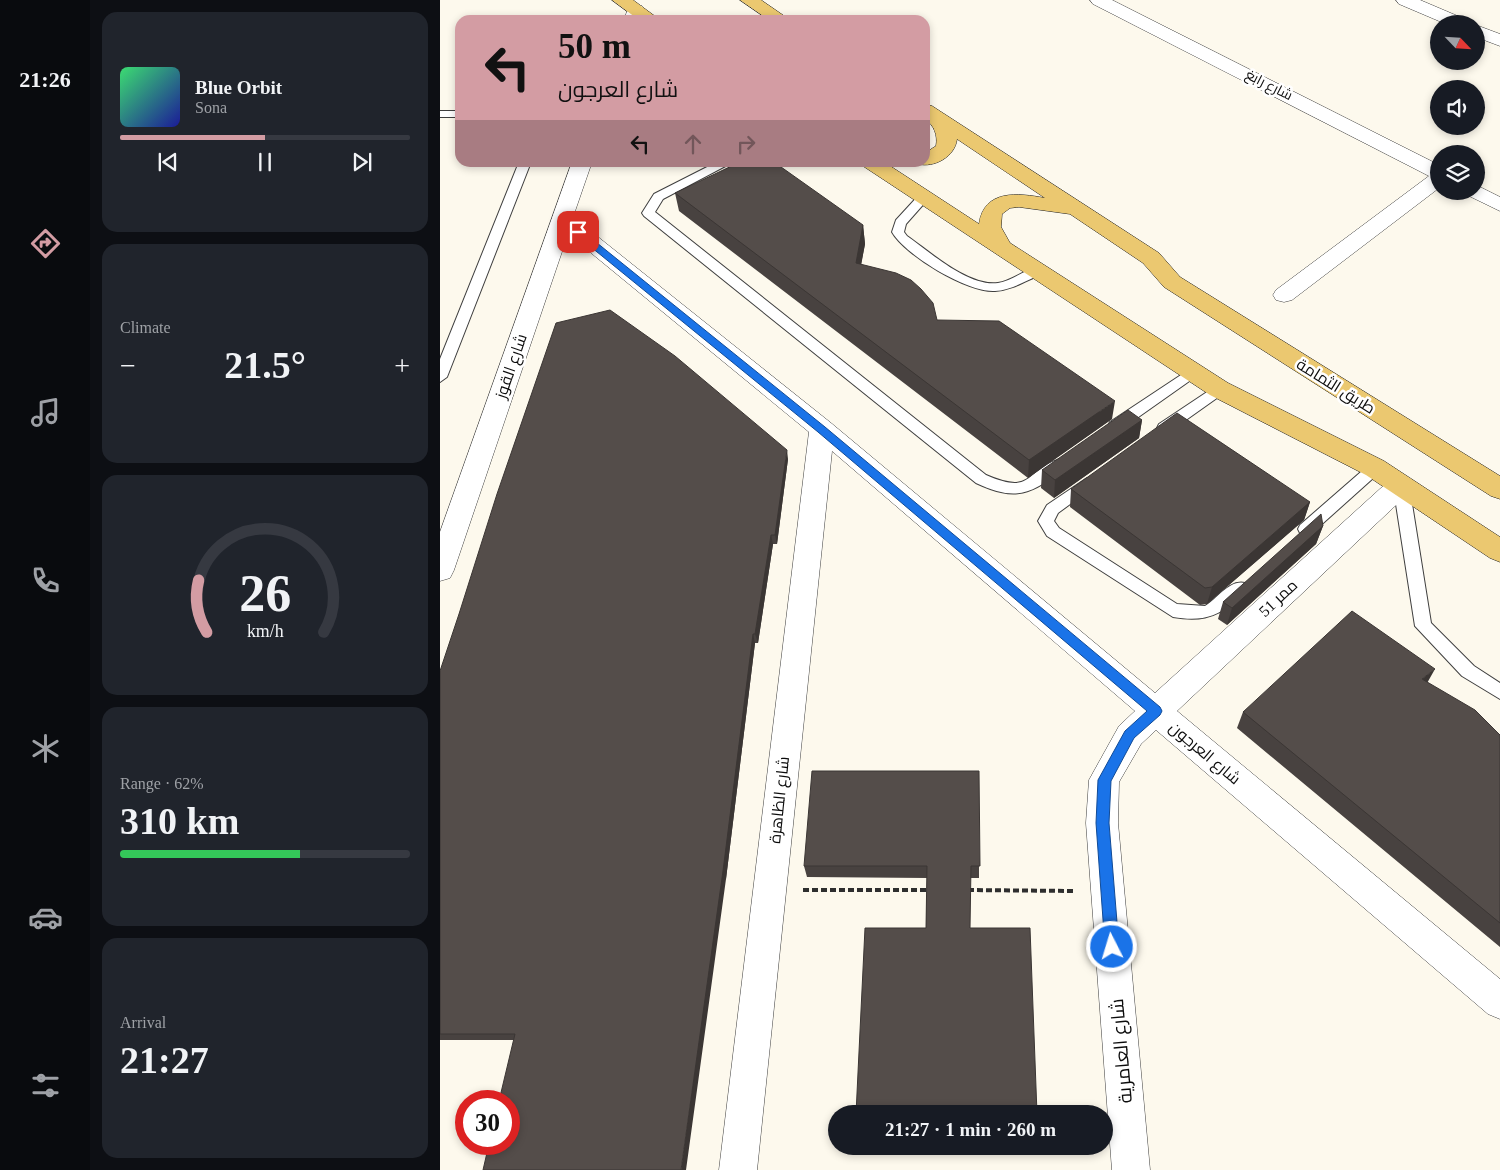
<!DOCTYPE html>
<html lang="en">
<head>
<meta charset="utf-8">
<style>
	:root { --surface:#171b24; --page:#20242c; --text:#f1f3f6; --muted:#9ea1a6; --line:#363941; --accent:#d39ca3 }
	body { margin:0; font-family:"Times New Roman",Cairo,serif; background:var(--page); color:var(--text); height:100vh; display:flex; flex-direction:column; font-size:19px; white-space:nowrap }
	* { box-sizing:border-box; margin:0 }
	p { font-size:16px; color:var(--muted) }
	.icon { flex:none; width:28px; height:28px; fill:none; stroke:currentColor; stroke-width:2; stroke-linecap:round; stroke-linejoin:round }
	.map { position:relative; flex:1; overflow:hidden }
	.drawer { display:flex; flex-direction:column; gap:12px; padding:12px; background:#0d0f14; width:350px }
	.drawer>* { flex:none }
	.top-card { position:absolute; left:15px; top:15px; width:475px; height:152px; border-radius:15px; box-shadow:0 2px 8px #0003; background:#d39ca3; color:#111; overflow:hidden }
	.needle { width:32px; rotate:115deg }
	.buttons { position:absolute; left:990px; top:15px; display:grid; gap:10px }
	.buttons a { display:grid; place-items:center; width:55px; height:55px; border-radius:50%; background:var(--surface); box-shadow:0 2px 8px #0003; font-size:25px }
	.speed { position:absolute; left:15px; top:1090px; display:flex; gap:10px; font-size:25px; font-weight:700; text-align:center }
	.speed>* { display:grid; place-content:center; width:65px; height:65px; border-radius:50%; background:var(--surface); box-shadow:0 2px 8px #0003; line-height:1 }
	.speed .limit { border:8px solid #d22; background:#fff; color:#111 }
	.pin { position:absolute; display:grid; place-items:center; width:42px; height:42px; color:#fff; margin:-21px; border-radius:10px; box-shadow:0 2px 8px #0006 }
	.me { position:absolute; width:55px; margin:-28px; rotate:355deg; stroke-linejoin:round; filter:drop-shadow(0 0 4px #0008) }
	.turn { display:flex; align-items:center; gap:18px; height:105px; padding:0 20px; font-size:22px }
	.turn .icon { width:65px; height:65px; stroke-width:2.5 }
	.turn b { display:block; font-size:35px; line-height:42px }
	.lanes { display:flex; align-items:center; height:48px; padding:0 20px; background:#0003; justify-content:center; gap:25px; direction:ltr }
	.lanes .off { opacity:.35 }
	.big { font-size:38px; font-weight:600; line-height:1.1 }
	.drawer .widget { flex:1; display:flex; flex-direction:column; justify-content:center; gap:8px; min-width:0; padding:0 18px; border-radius:15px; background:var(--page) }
	.drawer .dial { align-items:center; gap:0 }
	.dial svg { height:130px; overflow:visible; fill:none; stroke:var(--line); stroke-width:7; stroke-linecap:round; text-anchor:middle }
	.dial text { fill:var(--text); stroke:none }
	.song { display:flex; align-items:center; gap:15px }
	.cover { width:60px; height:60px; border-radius:8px; background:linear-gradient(135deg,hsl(140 70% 55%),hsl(240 70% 35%)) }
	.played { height:5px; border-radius:2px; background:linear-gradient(90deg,var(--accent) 50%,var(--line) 50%) }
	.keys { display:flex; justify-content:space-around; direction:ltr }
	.heat { display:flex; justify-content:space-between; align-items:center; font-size:28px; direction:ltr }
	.charge { height:8px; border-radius:4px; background:linear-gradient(90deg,#34c759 62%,var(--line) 0) }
	.trip { position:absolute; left:388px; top:1105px; width:285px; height:50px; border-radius:25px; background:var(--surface); box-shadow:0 2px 8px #0003; font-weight:600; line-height:50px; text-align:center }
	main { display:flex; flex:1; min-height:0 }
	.tab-bar { display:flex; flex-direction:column; width:90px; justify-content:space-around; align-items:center; background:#090b0e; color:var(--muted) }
	.tab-bar .icon { width:35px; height:35px }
	.tab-bar .current { color:var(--accent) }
	.tab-bar b { font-size:22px; color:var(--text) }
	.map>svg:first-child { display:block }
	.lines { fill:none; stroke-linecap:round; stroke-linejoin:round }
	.lane-casing { stroke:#3f3f3f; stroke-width:2 }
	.street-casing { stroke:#3f3f3f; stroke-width:1 }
	.primary-casing { stroke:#1d1d1d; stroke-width:1 }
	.path { stroke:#2e2e2e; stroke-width:4; stroke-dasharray:6 3; stroke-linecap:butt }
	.lane { fill:#fff; fill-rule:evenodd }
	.street { fill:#fff; fill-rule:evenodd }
	.primary { fill:#ebc870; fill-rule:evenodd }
	.wall { fill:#484240 }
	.shaded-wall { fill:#3b3634 }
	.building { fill:#544d4a; stroke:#3b3634 }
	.route { fill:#1a73e8; stroke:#114b97 }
	.labels { text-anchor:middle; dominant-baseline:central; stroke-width:5; stroke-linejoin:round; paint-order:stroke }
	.far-street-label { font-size:14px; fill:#0c0c0c; stroke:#fff }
	.street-label { font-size:16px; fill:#0c0c0c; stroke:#fff }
	.near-street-label { font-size:19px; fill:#0c0c0c; stroke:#fff }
</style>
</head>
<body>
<main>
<nav class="tab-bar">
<b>21:26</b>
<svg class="icon current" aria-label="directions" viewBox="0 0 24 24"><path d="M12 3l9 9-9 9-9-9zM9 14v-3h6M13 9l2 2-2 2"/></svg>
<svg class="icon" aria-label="music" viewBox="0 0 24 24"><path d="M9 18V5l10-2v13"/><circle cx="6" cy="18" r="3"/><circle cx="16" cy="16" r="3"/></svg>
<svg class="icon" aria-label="phone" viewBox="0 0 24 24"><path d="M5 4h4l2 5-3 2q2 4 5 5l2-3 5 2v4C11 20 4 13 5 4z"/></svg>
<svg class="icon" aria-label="climate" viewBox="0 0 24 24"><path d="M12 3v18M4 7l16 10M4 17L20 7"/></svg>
<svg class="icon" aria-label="car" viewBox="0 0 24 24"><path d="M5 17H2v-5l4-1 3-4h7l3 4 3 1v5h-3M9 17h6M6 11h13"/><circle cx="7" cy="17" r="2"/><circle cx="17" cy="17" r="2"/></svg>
<svg class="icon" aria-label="filters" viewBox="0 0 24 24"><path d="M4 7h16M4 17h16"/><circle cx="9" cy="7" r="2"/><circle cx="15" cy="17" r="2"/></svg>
</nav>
<section class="drawer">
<div class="widget">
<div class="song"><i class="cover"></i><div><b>Blue Orbit</b><p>Sona</p></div></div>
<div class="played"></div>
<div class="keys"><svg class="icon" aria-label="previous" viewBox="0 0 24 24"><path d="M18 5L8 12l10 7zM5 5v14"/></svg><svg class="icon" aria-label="pause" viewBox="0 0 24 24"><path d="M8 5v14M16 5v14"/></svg><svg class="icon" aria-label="next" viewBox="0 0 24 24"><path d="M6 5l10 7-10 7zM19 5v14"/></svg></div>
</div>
<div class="widget"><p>Climate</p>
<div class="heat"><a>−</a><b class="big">21.5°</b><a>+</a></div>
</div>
<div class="widget dial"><svg viewBox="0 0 100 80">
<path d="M14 69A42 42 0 1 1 86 69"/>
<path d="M14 69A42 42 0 0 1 9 37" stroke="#d39ca3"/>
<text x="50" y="56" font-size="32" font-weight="700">26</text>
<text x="50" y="72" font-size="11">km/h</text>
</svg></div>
<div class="widget"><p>Range · 62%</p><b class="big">310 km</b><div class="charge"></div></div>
<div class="widget"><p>Arrival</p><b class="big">21:27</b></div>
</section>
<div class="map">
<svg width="1060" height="1170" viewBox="0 0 1060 1170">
	<rect width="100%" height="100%" fill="#fdf9ed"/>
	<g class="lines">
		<!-- lane casing -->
		<g class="lane-casing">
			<path id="lane" d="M 0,111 L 20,111 L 20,117 L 0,117 Z
				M 79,162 L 91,162 L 7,377 L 0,382 L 0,359 Z
				M 277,162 L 293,162 L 223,199 L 215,212 L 546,475 C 594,496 584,470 620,459 L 625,461 L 628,465 L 625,469 C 590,494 577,502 536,483 L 204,216 L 202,213 L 214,194 Z
				M 483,194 L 489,198 L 466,224 L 464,232 L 467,236 C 490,252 528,287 558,283 C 572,281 584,270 597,267 L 603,271 L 602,274 C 587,280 572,290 555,291 C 528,293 465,255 452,232 L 456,220 L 479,195 Z
				M 753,367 L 760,372 L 758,375 L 680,430 L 670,430 L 668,426 L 670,422 Z
				M 779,384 L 786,389 L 784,393 L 729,432 L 719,432 L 717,428 L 719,424 Z
				M 935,462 L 940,464 L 943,468 L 940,472 L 872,533 L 866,535 L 860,533 L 858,529 L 860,525 L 930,464 Z
				M 647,478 L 652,480 L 655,484 L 652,488 L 618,513 L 614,521 L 619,528 L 737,604 L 765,606 C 777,599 790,579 805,583 L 807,588 C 804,594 799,598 793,603 C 774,619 757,621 733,617 L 607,536 L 598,521 L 607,505 Z
				M 961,479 L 966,481 L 969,485 L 991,623 L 1034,666 L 1060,683 L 1060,699 L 1022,676 L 975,626 L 953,485 L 956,481 Z"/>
		</g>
		<!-- street casing -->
		<g class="street-casing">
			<path id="street" d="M 650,0 L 672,0 L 999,165 L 999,188 L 852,300 L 844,302 L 836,300 L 833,295 L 836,290 L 989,176 L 653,4 Z
				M 956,0 L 980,0 L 1027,20 L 1030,24 L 1006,24 L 959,4 Z
				M 196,5 L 202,6 L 205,10 L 201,20 L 183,20 L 190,6 Z
				M 1036,25 L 1060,34 L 1060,46 L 1036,37 Z
				M 132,162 L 152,162 L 133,217 L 391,423 L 715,693 L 952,478 L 961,475 L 970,478 L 974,485 L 970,492 L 737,711 L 1060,979 L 1060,1019 L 1048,1014 L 716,730 L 701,744 L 679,782 L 678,823 L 710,1170 L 672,1170 L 646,823 L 649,780 L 679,726 L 695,711 L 392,451 L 317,1170 L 279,1170 L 369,432 L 128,234 L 14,570 L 10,578 L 0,581 L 0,532 Z
				M 1036,185 L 1060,197 L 1060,211 L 1027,195 L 1024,191 L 1036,191 Z"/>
		</g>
		<!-- primary casing -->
		<g class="primary-casing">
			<path id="primary" d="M 172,0 L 193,0 L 220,20 L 199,20 Z
				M 300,0 L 321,0 L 350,20 L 329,20 Z
				M 485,104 L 492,106 L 719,253 L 740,277 L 1060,476 L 1060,499 L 1051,496 L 724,287 L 703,263 L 630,214 L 579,207 L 570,208 L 562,214 L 561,227 L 570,243 L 788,383 L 944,461 L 1060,537 L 1060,562 L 1050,558 L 926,475 L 770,395 L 423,166 L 420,162 L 444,162 L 539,224 C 544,189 578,193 605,198 L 517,139 C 515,157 494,168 478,164 L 477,162 L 485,162 L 485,153 L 496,146 C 498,135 494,125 485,119 Z"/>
		</g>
		<!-- path -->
		<path class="path" d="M 363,890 L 489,890
			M 528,890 L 634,891"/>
		<!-- lane -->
		<use href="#lane" class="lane"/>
		<!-- street -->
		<use href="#street" class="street"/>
		<!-- primary -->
		<use href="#primary" class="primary"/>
	</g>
	<!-- wall -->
	<path class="wall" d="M 235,193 L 423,225 L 425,244 L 421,264 L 497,320 L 672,419 L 588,478 L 239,211 Z
		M 702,420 L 699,438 L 614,498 L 601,488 L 602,470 Z
		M 348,459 L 337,544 L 333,544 L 318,643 L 315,643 L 286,879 L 74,1040 L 0,1040 L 0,671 Z
		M 631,489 L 870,502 L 864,520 L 767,604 L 760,605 L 630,507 Z
		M 883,526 L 876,544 L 787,625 L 778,619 L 783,602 Z
		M 987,682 L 1060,735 L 1060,947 L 797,728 L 803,712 Z
		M 539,771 L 539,878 L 531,878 L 486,928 L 487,878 L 367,877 L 364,866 Z"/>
	<!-- shaded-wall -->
	<path class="shaded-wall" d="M 423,225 L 425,244 L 418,282 L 416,263 Z
		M 675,401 L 672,419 L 588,478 L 589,460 Z
		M 702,420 L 699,438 L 614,498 L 615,480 Z
		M 347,450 L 348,459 L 337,544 L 335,535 Z
		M 870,502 L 864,520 L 767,604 L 772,587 Z
		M 883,526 L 876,544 L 787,625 L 792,608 Z
		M 331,535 L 333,544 L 318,643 L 315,634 Z
		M 313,634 L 315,643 L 286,879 L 246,1170 L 241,1170 Z
		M 995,669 L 986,685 L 982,679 Z"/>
	<!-- building -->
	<path class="building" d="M 300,162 L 334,162 L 423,225 L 416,263 L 456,273 L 471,280 L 481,289 L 493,303 L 497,320 L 559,321 L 675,401 L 589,460 L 235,193 Z
		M 170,310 L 235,356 L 347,450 L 335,535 L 331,535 L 315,634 L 313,634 L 283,871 L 241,1170 L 43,1170 L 49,1144 L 69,1144 L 69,1101 L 59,1101 L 75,1034 L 0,1034 L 0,671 L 19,614 L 57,494 L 116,323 Z
		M 688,410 L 702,420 L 615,480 L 602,470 Z
		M 737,413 L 870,502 L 772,587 L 765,588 L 631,489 Z
		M 881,514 L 883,526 L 792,608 L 783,602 Z
		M 912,611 L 995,669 L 982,679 L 1035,710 L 1060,735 L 1060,923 L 803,712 Z
		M 372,771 L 539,771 L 540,866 L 531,866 L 530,928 L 590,928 L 597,1114 L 416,1114 L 425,928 L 486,928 L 487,866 L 364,866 Z"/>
	<!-- route -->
	<path class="route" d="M 135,230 L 141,230 L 385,427 L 720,707 L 722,711 L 720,715 L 694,738 L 671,781 L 669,823 L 679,947 L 677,952 L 672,954 L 667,952 L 665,947 L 656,823 L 658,780 L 685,731 L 707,711 L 378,432 L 135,234 Z"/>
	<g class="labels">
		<!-- far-street labels -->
		<g class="far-street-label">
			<text transform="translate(829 85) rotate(27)">شارع رابغ</text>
		</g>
		<!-- street labels -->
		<g class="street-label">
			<text transform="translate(71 366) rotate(-71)">شارع القوز</text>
			<text transform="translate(896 386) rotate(32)">طريق الثمامة</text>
			<text transform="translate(838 598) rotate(-43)">ممر 51</text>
			<text transform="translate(765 753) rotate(40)">شارع العرجون</text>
			<text transform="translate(339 800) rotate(-84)">شارع الظاهرة</text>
		</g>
		<!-- near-street labels -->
		<g class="near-street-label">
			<text transform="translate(681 1051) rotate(-95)">شارع العامرية</text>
		</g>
	</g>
</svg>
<div class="buttons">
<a><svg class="needle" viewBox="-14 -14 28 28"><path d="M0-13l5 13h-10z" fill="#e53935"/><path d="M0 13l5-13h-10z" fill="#9ea1a6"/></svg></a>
<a><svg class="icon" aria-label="sound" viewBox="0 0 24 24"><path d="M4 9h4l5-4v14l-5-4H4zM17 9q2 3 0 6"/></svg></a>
<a><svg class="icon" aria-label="layers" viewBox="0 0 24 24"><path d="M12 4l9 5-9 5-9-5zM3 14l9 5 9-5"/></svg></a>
</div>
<div class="speed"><div class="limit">30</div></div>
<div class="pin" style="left:138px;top:232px;background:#d93025"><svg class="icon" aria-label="arrive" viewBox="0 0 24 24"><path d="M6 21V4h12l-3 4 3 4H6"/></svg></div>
<svg class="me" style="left:672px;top:947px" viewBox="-20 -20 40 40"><circle r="17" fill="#1a73e8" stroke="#fff" stroke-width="3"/><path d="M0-11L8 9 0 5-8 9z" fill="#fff"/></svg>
<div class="trip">21:27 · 1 min · 260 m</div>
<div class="top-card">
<div class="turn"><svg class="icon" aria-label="left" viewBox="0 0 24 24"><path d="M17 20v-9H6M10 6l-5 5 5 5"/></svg><div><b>50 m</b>شارع العرجون</div></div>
<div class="lanes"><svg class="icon" aria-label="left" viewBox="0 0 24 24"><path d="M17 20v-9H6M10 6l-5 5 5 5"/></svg><svg class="icon off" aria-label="ahead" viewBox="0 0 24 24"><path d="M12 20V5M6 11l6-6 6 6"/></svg><svg class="icon off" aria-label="right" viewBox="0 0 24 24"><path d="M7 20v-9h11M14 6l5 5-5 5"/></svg></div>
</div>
</div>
</main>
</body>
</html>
